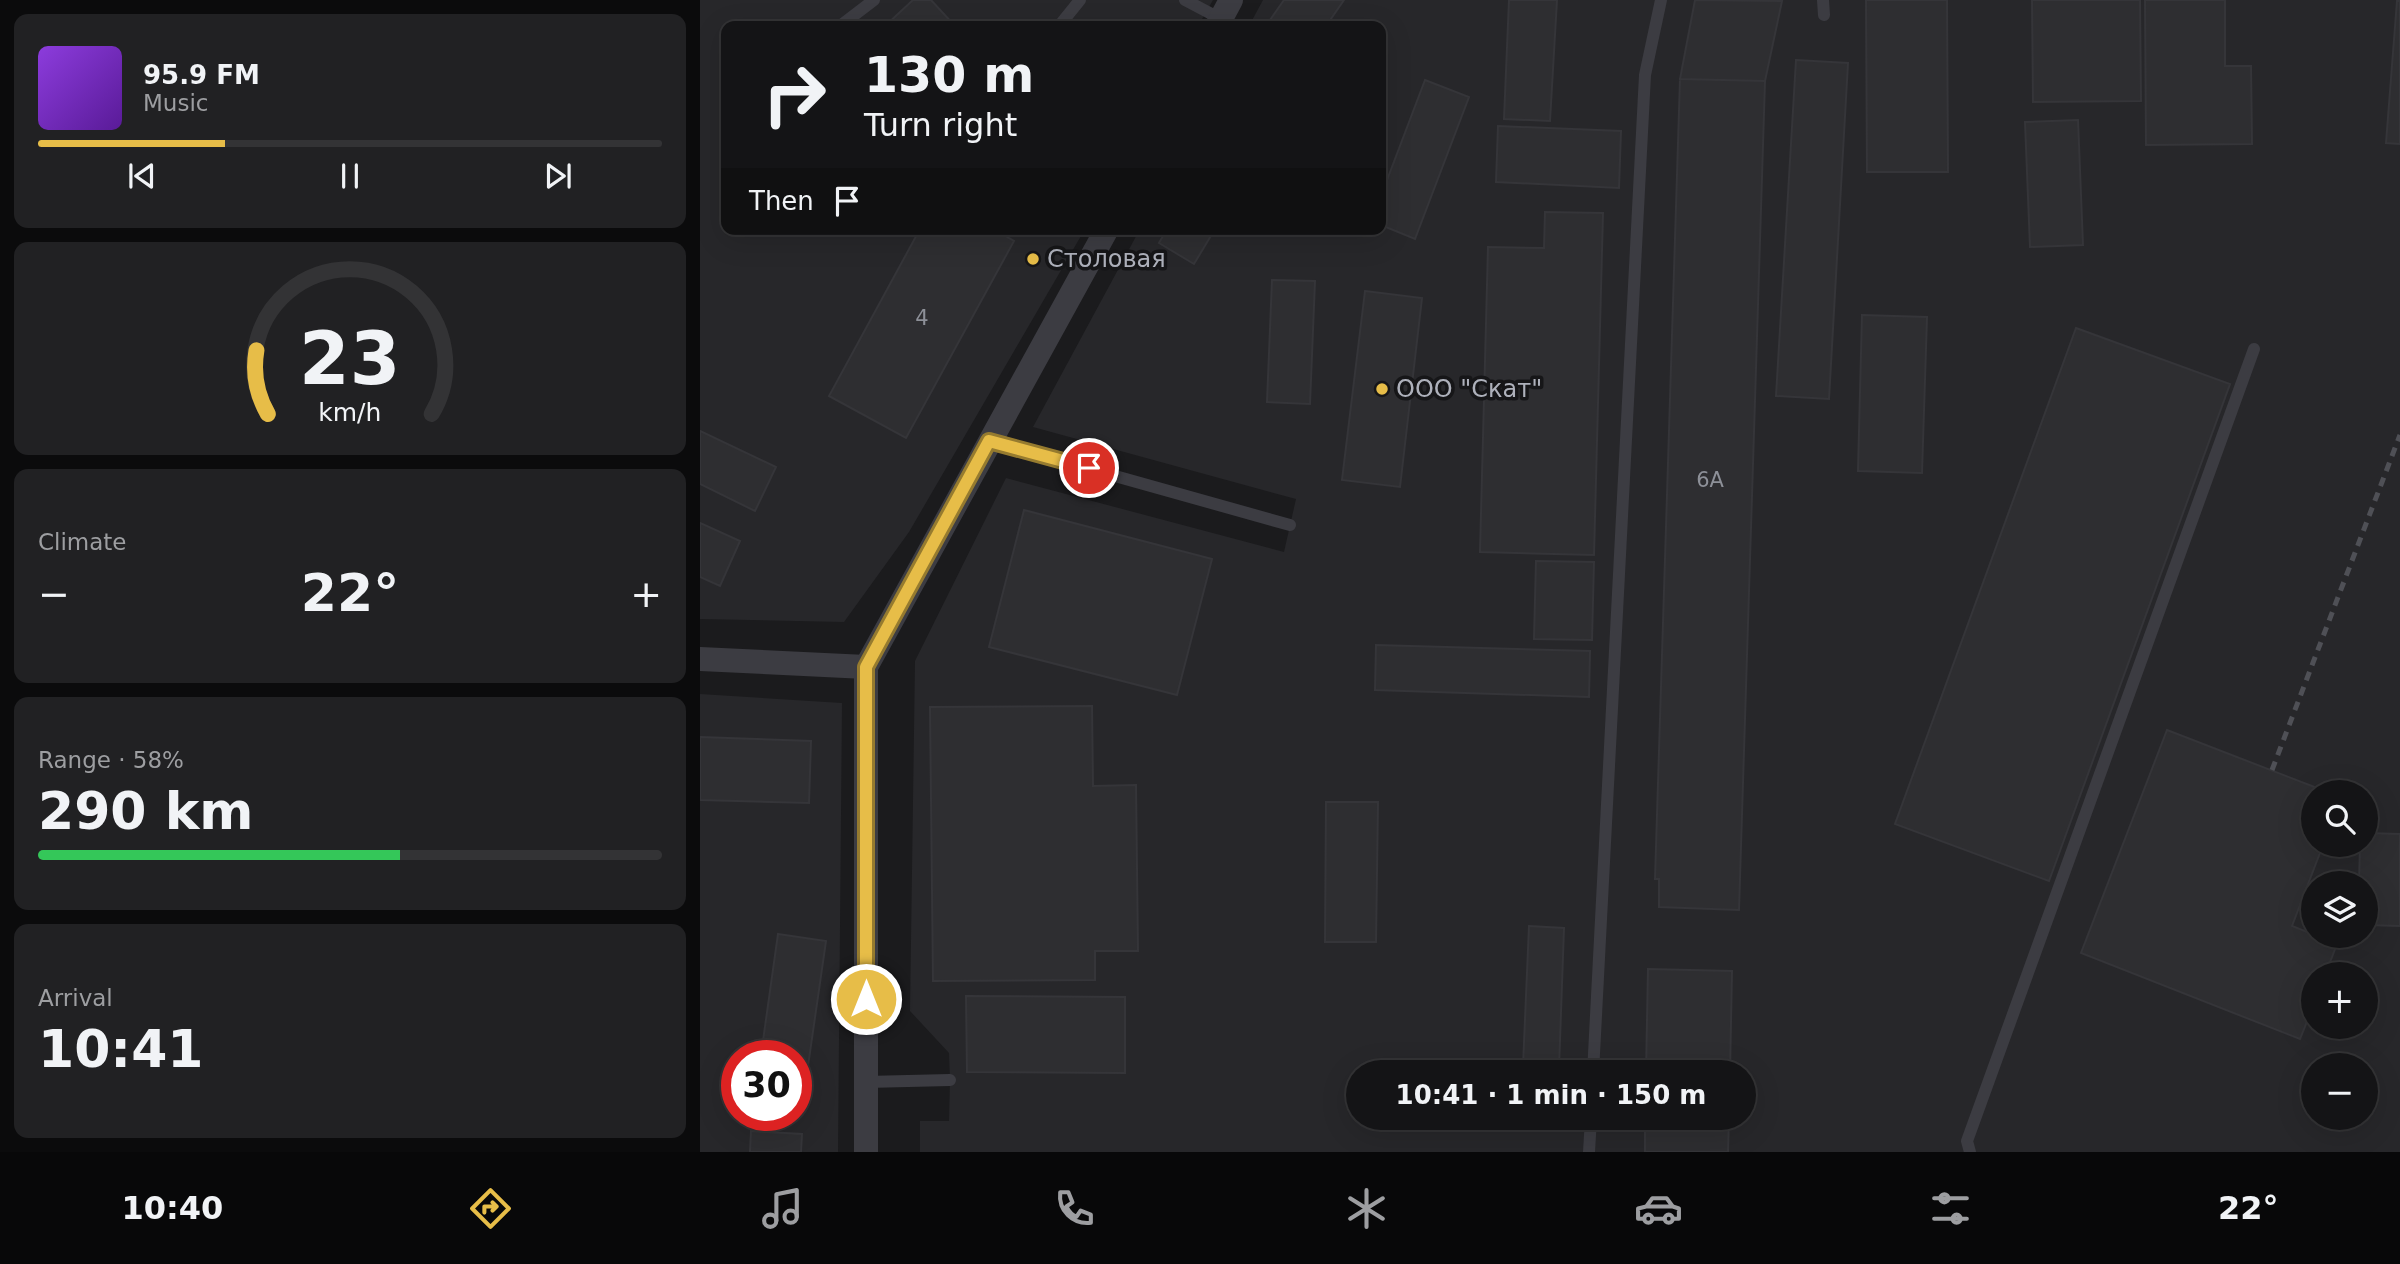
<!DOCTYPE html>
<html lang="en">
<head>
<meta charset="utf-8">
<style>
	:root { --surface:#141416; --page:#212123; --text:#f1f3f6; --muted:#9d9ea1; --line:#333335; --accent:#e7bd48 }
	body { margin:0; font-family:"DejaVu Sans",sans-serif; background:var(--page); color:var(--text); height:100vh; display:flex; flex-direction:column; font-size:26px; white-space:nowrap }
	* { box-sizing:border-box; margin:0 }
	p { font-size:23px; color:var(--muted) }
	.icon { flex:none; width:38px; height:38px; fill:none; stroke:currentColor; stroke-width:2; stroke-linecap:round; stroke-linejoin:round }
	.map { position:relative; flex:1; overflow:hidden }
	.details { display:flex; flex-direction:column; gap:14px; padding:14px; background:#0b0b0c; width:700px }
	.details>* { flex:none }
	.hud { position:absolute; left:21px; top:21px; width:665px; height:214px; border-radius:14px; box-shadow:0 7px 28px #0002,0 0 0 2px var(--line); background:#141416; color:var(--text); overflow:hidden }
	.controls { position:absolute; left:1601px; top:780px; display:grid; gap:14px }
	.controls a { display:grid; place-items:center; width:77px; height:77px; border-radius:50%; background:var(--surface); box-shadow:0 7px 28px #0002,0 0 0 2px var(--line); font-size:35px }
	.speed { position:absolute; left:21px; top:1040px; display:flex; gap:14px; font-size:35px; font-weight:700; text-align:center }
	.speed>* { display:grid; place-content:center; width:91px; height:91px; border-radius:50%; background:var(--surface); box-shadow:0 7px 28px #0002,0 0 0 2px var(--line); line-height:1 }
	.speed .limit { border:10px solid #d22; background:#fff; color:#111 }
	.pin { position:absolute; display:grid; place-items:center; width:60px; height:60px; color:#fff; margin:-30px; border:4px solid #fff; border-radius:50%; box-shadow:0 2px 7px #0007 }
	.me { position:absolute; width:77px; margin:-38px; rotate:0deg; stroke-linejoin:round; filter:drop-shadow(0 0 5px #0008) }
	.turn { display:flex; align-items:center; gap:24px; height:147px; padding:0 28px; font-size:32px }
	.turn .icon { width:91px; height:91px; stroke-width:2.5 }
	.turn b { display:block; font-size:49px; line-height:60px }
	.then { display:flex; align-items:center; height:66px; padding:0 28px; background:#0003; gap:14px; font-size:26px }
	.big { font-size:52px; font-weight:700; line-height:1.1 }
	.details .card { flex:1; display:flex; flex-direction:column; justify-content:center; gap:10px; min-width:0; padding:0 24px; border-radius:14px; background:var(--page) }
	.details .dial { align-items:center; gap:0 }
	.dial svg { height:182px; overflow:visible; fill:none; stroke:var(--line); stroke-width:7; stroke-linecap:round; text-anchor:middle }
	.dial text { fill:var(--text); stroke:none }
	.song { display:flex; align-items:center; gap:21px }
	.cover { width:84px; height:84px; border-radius:10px; background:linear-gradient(135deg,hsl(270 70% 55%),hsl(270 70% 35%)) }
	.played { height:7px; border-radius:4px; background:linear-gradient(90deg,var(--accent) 30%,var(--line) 30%) }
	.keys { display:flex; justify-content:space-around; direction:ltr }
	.heat { display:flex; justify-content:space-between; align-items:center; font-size:38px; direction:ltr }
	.charge { height:10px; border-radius:5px; background:linear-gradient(90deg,#34c759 58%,var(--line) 0) }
	.trip { position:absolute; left:646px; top:1060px; width:410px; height:70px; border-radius:35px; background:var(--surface); box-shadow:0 7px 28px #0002,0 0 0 2px var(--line); font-weight:700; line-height:70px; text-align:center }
	.tabs { display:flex; height:112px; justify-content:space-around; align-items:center; background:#080809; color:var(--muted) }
	.tabs .icon { width:49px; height:49px }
	.tabs .current { color:var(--accent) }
	.tabs b { font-size:32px; color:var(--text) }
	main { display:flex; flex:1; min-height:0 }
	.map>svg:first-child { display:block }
	.built { fill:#27272a; fill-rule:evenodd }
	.building { fill:#2e2e31; stroke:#353539; stroke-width:2 }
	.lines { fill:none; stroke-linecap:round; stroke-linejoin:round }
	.service { stroke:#3c3c42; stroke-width:12 }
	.minor { stroke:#3c3c42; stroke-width:24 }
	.rail { stroke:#4f5056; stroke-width:5; stroke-dasharray:9 7; stroke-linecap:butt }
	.route-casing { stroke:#967b2f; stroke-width:18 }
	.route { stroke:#e7bd48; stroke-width:12 }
	.poi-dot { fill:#e7bd48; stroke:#161618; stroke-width:2.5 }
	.labels { text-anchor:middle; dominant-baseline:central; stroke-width:7; stroke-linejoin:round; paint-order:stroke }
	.number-label { font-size:21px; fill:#8d9098 }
	.poi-label { font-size:24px; fill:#aeb1bb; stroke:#161618; text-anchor:start }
</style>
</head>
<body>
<main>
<section class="details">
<div class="card">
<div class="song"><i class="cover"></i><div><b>95.9 FM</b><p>Music</p></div></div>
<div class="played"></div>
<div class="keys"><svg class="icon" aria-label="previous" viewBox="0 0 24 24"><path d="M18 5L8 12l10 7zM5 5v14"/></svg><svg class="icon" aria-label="pause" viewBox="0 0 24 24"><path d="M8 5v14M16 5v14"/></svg><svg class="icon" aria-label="next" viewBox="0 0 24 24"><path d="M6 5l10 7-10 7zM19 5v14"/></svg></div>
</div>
<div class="card dial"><svg viewBox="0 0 100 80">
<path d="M14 69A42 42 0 1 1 86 69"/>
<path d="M14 69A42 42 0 0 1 9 41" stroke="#e7bd48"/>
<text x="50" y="56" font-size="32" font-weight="700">23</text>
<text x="50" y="72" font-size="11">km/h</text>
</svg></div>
<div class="card"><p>Climate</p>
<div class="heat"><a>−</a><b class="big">22°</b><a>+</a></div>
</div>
<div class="card"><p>Range · 58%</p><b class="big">290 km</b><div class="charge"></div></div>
<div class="card"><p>Arrival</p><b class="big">10:41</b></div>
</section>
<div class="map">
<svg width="1700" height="1152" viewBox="0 0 1700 1152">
	<rect width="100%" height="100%" fill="#1b1b1d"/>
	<!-- built -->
	<path class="built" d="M 0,0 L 513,0 L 498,26 L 26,26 L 26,229 L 385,229 L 209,532 L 144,622 L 0,619 Z
		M 563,0 L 1700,0 L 1700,1152 L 220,1152 L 220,1121 L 249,1121 L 250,1080 L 249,1053 L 210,1011 L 215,661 L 306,478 L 584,552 L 596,499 L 333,427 L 440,229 L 681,229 L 681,26 L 549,26 ZM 1614,793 L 1666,793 L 1666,845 L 1614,845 ZM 1614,884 L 1666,884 L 1666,936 L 1614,936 ZM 1614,975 L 1666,975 L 1666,1027 L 1614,1027 ZM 1614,1066 L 1666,1066 L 1666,1118 L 1614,1118 ZM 658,1073 L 1043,1073 L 1043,1118 L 658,1118 Z
		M 0,694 L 142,703 L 138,1152 L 0,1152 ZM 37,1055 L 96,1055 L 96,1115 L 37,1115 Z"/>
	<!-- building -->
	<path class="building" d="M 213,0 L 231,0 L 255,26 L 185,26 Z
		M 584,0 L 644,0 L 626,26 L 580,26 L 570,20 Z
		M 809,0 L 857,0 L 850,121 L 804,119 Z
		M 995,0 L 1082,1 L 1065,81 L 980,79 Z
		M 1166,0 L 1247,0 L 1248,172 L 1167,172 Z
		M 1332,0 L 1440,0 L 1441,101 L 1333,102 Z
		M 1445,0 L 1525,0 L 1525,66 L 1551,66 L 1552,144 L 1446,145 Z
		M 1697,1 L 1700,1 L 1700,144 L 1686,143 Z
		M 1096,60 L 1148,63 L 1129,399 L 1076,396 Z
		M 980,79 L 1065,81 L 1039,910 L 959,907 L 959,879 L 955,879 Z
		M 725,80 L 769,97 L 715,239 L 681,225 L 681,196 Z
		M 1378,120 L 1383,245 L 1330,247 L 1325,122 Z
		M 798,126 L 921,131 L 919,188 L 796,182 Z
		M 845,212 L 903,213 L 894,555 L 780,552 L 788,247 L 844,248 Z
		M 220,229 L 293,229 L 314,241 L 206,438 L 129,396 Z
		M 467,229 L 515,229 L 494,264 L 459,243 Z
		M 572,280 L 615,281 L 610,404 L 567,402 Z
		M 665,291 L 722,298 L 700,487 L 642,480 Z
		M 1162,315 L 1227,317 L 1222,473 L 1158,471 Z
		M 1376,328 L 1530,384 L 1349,881 L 1195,824 Z
		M 0,431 L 76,467 L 55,511 L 0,484 Z
		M 324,510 L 512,559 L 477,695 L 289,647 Z
		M 0,523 L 40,541 L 20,586 L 0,577 Z
		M 836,561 L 894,562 L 892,640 L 834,639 Z
		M 676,645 L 890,651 L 889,697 L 675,690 Z
		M 392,706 L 393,786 L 436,785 L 438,951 L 395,951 L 395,980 L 233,981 L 230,707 Z
		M 1467,730 L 1630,793 L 1614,793 L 1614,845 L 1623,845 L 1592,926 L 1637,944 L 1625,975 L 1614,975 L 1614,1004 L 1600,1039 L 1381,953 Z
		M 0,737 L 111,741 L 109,803 L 0,800 Z
		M 626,802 L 678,802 L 676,942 L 625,942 Z
		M 1666,833 L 1700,834 L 1700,926 L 1666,925 L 1666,884 L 1659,884 L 1660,845 L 1666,845 Z
		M 829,926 L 864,928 L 859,1068 L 823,1066 Z
		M 78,934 L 126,941 L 106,1080 L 96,1079 L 96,1055 L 61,1055 Z
		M 948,969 L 1032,971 L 1030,1073 L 946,1073 Z
		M 266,996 L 425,997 L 425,1073 L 267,1072 Z
		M 945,1118 L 1029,1118 L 1028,1152 L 945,1152 Z
		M 51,1131 L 102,1134 L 101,1152 L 50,1152 Z"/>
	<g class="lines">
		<!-- service -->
		<path class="service" d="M 485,0 L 521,19
			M 1123,0 L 1124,15
			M 140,26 L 174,0
			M 359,26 L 380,0
			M 290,441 L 590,525
			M 893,1073 L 945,75 L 961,0
			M 166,1082 L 250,1080
			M 889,1152 L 891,1118
			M 1270,1152 L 1267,1141 L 1554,349"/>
		<!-- minor -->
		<path class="minor" d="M 517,26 L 531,0
			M 0,659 L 166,667 L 407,229
			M 166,667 L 166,1152"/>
		<!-- rail -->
		<path class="rail" d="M 1572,770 L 1700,435"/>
	</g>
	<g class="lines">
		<!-- route casing -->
		<g class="route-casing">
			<path id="route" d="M 166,999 L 166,667 L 289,441 L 389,468"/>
		</g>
		<!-- route -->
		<use href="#route" class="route"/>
	</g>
	<!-- markers -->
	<g class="poi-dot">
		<circle cx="333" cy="259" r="7"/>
		<circle cx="682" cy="389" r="7"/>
	</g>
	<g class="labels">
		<!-- number labels -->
		<g class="number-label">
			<text x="222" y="318">4</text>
			<text x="1010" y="480">6А</text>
		</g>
		<!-- poi labels -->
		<g class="poi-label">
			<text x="347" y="259">Столовая</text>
			<text x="696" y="389">ООО "Скат"</text>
		</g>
	</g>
</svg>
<div class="controls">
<a><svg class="icon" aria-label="search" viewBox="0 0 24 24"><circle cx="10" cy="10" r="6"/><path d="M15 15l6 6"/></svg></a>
<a><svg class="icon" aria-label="layers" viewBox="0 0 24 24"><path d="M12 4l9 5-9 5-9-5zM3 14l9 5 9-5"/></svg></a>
<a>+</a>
<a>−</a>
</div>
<div class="speed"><div class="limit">30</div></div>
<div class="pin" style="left:389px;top:468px;background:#d93025"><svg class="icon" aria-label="arrive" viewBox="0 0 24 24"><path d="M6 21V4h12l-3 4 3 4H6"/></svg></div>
<svg class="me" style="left:166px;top:999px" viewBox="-20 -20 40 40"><circle r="17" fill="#e7bd48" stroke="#fff" stroke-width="3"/><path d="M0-11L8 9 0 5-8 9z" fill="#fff"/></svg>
<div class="trip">10:41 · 1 min · 150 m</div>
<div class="hud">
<div class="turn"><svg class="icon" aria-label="right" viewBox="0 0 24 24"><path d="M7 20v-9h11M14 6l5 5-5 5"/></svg><div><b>130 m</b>Turn right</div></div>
<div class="then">Then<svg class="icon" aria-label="arrive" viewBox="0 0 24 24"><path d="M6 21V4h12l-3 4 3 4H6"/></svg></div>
</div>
</div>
</main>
<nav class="tabs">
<b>10:40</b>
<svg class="icon current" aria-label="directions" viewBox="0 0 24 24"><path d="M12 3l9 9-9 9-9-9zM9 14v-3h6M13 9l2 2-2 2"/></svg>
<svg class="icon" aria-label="music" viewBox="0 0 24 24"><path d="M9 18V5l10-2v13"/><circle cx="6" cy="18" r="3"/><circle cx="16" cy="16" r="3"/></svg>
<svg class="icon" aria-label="phone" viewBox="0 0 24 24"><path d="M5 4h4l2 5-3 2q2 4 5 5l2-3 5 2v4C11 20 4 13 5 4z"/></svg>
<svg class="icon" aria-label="climate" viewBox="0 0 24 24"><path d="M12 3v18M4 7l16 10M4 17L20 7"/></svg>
<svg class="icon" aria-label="car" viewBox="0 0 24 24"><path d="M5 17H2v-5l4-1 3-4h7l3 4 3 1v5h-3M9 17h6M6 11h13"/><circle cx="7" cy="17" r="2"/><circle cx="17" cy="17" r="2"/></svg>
<svg class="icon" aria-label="filters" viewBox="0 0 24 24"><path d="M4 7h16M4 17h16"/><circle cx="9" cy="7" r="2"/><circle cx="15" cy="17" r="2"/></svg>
<b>22°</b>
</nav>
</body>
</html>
